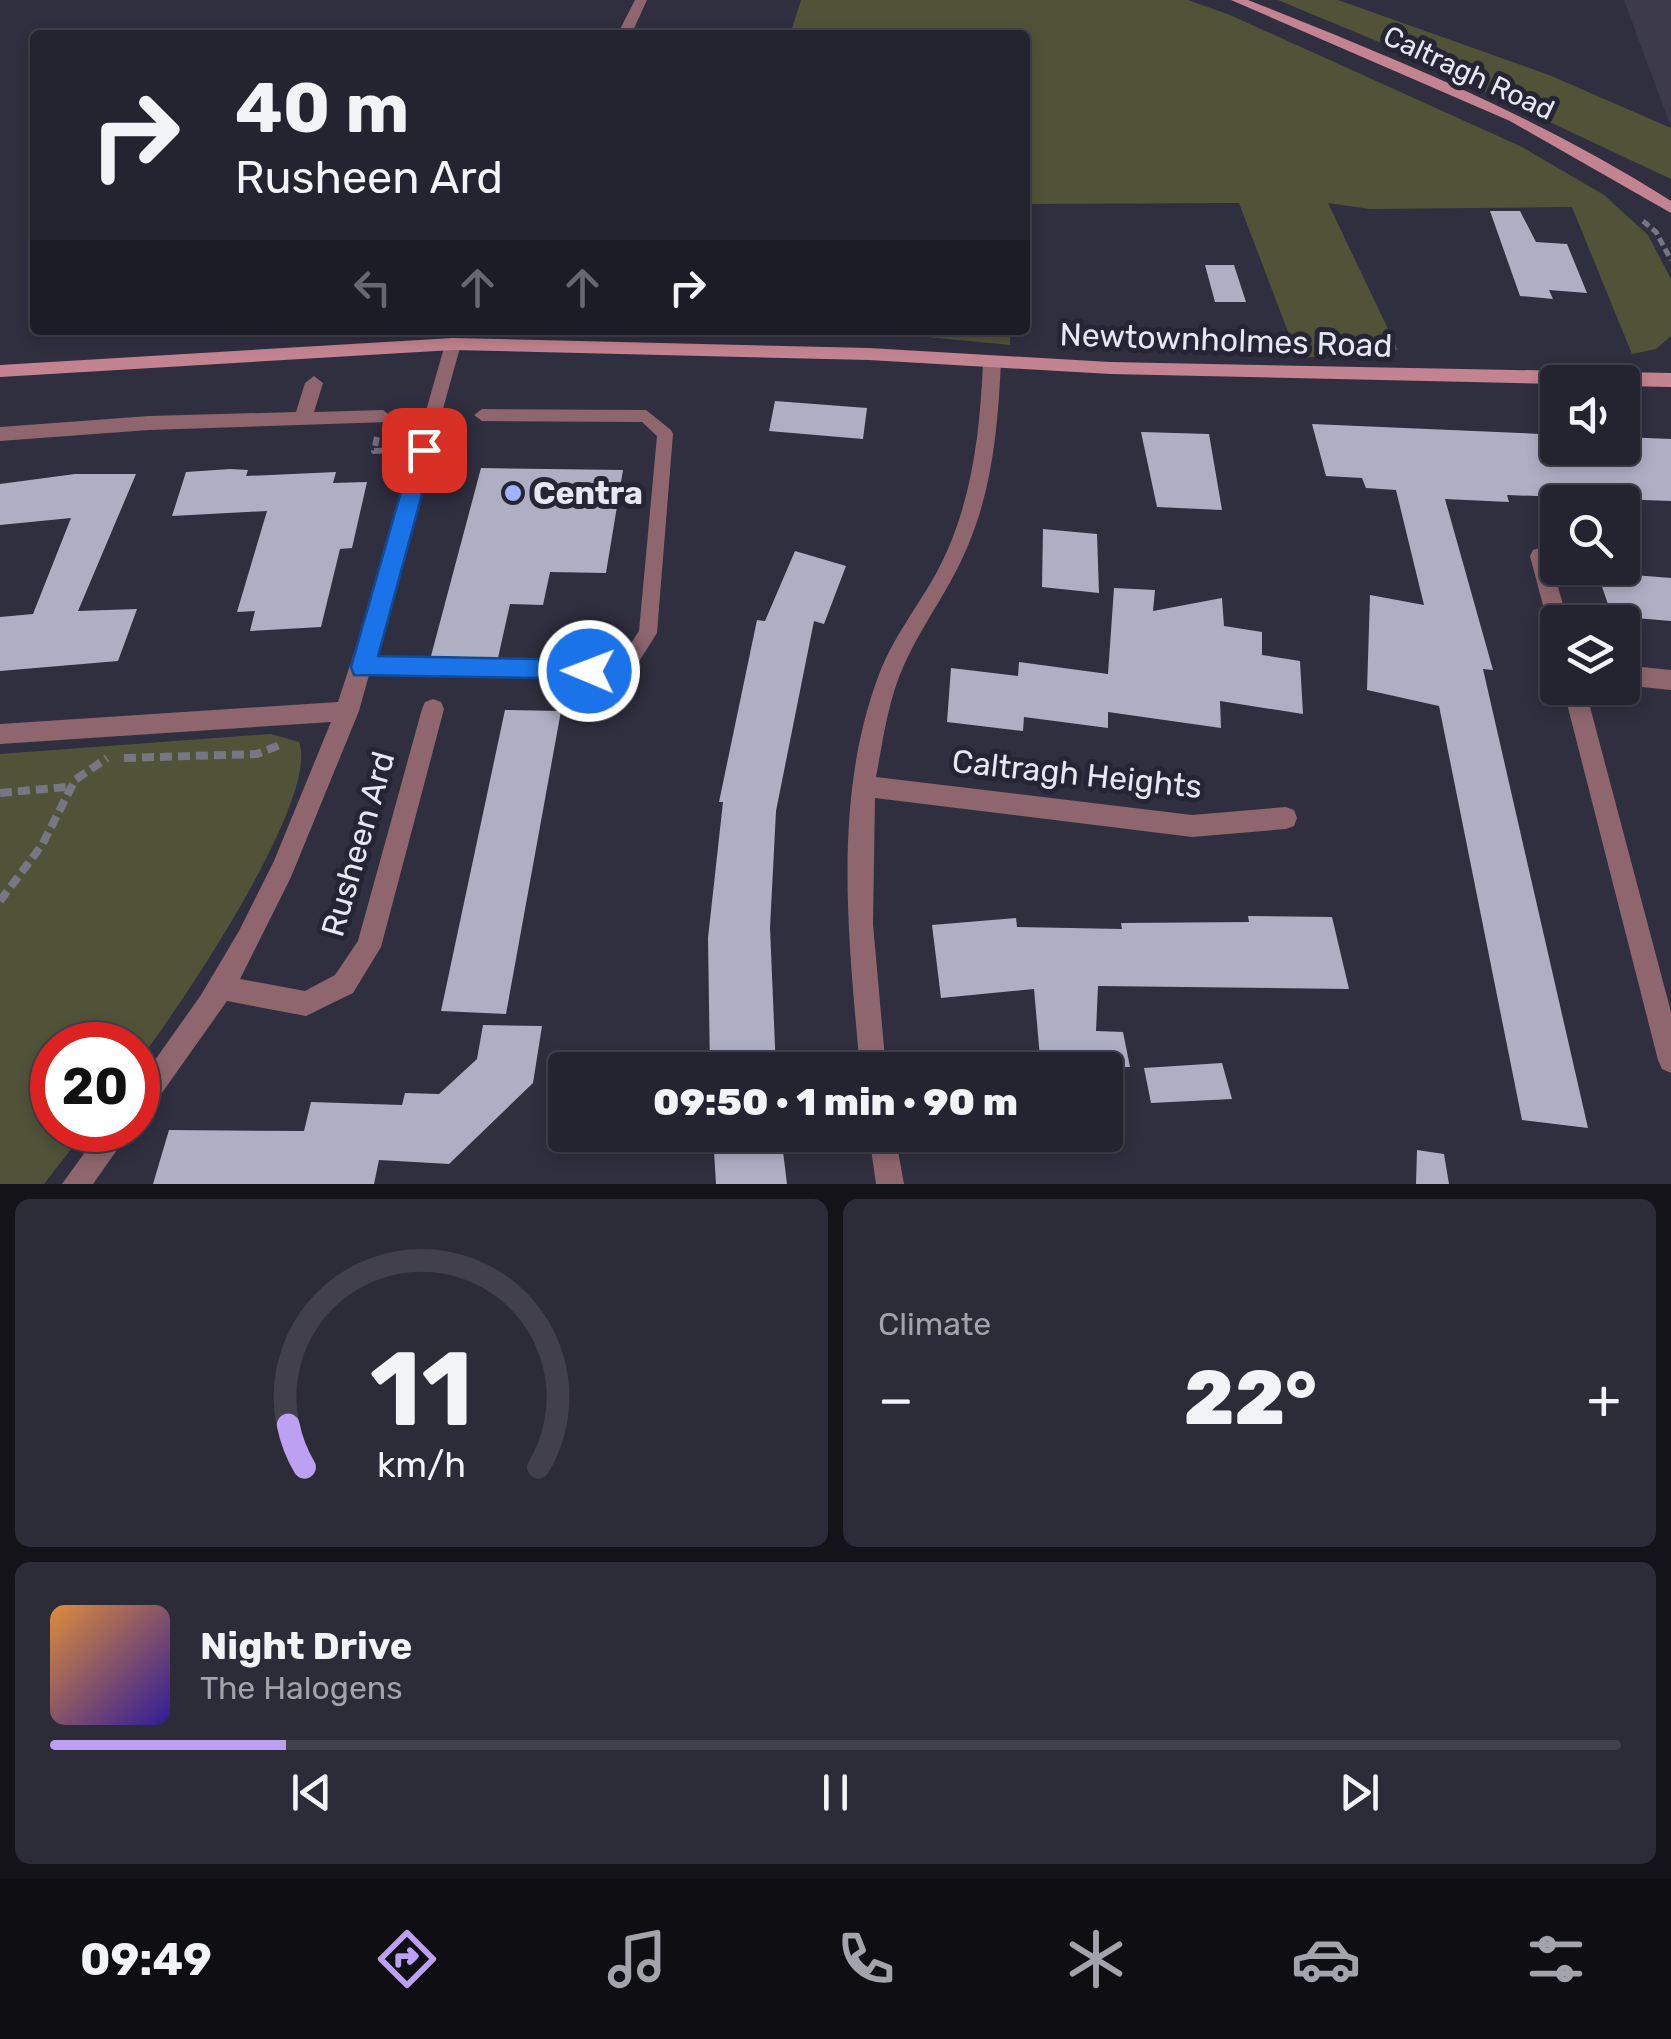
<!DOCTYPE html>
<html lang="en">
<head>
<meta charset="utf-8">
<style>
	:root { --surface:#242330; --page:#2c2b38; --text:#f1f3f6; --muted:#a3a4ab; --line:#41404c; --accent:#bca0f2 }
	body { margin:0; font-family:Rubik,sans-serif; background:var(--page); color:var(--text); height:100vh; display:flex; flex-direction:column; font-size:38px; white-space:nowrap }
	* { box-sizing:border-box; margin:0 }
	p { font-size:32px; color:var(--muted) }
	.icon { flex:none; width:55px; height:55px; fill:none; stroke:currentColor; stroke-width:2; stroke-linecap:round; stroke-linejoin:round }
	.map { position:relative; height:1184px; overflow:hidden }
	.drawer { display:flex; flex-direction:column; gap:15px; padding:15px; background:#14131a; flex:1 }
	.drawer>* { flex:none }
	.banner { position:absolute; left:30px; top:30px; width:1000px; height:305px; border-radius:10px; box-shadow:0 5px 15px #0003,0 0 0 2px var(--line); background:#242330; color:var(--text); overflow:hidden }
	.controls { position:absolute; left:1540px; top:365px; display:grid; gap:20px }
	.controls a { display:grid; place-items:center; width:100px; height:100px; border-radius:10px; background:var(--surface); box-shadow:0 5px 15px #0003,0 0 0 2px var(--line); font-size:50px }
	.speed { position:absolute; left:30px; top:1022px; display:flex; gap:20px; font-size:50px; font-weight:700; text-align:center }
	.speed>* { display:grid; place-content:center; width:130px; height:130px; border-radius:50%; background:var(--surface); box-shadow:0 5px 15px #0003,0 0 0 2px var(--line); line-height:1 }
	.speed .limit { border:15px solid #d22; background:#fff; color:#111 }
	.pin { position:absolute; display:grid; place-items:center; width:85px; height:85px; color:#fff; margin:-42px; border-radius:20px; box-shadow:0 5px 15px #0006 }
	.me { position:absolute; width:110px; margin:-55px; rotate:271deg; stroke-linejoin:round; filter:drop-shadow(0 0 8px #0008) }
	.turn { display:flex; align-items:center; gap:35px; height:210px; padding:0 40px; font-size:45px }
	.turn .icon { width:130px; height:130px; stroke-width:2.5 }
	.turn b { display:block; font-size:70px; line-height:85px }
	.lanes { display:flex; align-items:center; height:95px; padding:0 40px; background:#0003; justify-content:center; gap:50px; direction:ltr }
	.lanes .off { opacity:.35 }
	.big { font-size:75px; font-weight:800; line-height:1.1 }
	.drawer .widget { flex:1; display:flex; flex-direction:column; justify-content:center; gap:15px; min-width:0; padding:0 35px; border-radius:15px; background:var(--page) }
	.drawer .dial { align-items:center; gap:0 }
	.dial svg { height:260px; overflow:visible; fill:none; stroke:var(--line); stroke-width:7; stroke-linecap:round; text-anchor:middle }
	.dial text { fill:var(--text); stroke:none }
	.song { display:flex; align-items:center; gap:30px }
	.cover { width:120px; height:120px; border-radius:15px; background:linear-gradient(135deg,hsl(30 70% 55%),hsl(250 70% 35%)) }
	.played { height:10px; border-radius:5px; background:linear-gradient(90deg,var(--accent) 15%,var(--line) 15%) }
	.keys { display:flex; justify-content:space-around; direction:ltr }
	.heat { display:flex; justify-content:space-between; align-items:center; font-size:55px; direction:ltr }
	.drawer .tiles { flex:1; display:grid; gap:15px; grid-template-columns:1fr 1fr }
	.widget:last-child { grid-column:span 2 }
	.trip { position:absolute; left:548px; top:1052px; width:575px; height:100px; border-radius:10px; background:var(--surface); box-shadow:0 5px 15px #0003,0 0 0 2px var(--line); font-weight:800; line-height:100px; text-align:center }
	.dock { display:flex; height:160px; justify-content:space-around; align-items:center; background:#0e0e13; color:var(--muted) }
	.dock .icon { width:70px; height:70px }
	.dock .active { color:var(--accent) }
	.dock b { font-size:45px; color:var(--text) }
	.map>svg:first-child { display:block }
	.commercial { fill:#3c3a4b }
	.green { fill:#515339 }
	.building { fill:#aeafc3 }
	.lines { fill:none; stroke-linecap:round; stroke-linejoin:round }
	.path-far2 { stroke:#767684; stroke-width:5; stroke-dasharray:8 4; stroke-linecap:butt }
	.path-far1 { stroke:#767684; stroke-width:6; stroke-dasharray:9 5; stroke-linecap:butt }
	.path { stroke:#767684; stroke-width:8; stroke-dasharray:12 6; stroke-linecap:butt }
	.lane { fill:#8f666e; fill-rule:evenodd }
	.street { fill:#8f666e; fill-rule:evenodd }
	.secondary { fill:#c38390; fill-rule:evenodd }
	.route { fill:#1a73e8; stroke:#114b97; stroke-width:2.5 }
	.poi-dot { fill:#a1b2fd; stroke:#262535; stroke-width:4 }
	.labels { text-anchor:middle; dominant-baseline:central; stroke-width:10; stroke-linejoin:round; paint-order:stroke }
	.far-street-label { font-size:28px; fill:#e7e7f2; stroke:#262535 }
	.street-label { font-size:32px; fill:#e7e7f2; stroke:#262535 }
	.poi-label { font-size:32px; font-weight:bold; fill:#e7e7f2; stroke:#262535; text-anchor:start }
</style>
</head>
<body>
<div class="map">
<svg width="1671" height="1184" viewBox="0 0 1671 1184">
	<rect width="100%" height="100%" fill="#302f40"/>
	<!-- commercial -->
	<path class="commercial" d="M 1624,0 L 1671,0 L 1671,128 L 1671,127 Z"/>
	<!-- green -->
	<path class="green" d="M 801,0 L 1188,0 L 1230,15 L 1522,147 L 1604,195 L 1648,235 L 1671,279 L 1671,336 L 1656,349 L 1632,354 L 1572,207 L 1370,209 L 1328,203 L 1398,350 L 1298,358 L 1239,203 L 1025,204 L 1025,35 L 790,35 Z
		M 1278,0 L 1338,0 L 1549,75 L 1671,128 L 1671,179 L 1379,42 Z
		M 854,330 L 1010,330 L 1010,345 Z
		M 271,734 L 299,742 C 321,799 177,1011 138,1062 L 138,1045 L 52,1045 L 52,1130 L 86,1130 L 44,1184 L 0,1184 L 0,754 Z"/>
	<!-- building -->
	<path class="building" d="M 1490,211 L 1520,211 L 1536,242 L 1567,244 L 1587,293 L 1549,290 L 1553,299 L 1520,296 Z
		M 1205,265 L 1234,265 L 1246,302 L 1215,302 Z
		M 775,401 L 867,408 L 863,439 L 769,431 Z
		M 1312,424 L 1541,434 L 1547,448 L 1622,448 L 1622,437 L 1671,439 L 1671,501 L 1507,495 L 1509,502 L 1445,499 L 1493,670 L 1483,669 L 1588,1128 L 1522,1120 L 1439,706 L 1367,690 L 1370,595 L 1424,605 L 1396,490 L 1366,488 L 1362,478 L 1326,476 Z
		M 1141,432 L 1209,434 L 1222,510 L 1157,507 Z
		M 481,468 L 623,470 L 606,573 L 550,572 L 543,605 L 510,604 L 498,658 L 431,656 Z
		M 230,469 L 248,470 L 246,476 L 336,472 L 333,483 L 367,482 L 352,548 L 340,549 L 321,627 L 250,631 L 255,611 L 237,612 L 267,511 L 172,516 L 186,472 Z
		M 75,474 L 136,474 L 78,611 L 137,609 L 118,661 L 0,671 L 0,617 L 33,614 L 71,518 L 0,525 L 0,484 Z
		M 1043,529 L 1097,534 L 1099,593 L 1042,587 Z
		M 795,551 L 846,566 L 824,624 L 814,621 L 776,811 L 770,928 L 776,1070 L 710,1070 L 708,938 L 723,802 L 719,802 L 757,620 L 765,621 Z
		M 1597,572 L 1671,578 L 1671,621 L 1612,616 Z
		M 1114,588 L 1155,590 L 1153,611 L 1222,598 L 1224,626 L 1262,632 L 1262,655 L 1300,661 L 1303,714 L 1220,701 L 1221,728 L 1108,712 L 1108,728 L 1024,717 L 1023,731 L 947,722 L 951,668 L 1018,676 L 1019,662 L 1108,674 Z
		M 505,710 L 561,711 L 506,1014 L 441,1011 Z
		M 1248,916 L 1332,917 L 1349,989 L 1098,986 L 1096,1031 L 1123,1032 L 1130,1067 L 1041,1069 L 1034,989 L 941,998 L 932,925 L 1016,918 L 1017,927 L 1122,929 L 1121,923 L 1249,922 Z
		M 483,1025 L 542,1026 L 533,1083 L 449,1164 L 379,1160 L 374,1184 L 153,1184 L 169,1130 L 304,1131 L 311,1102 L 402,1105 L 405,1093 L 439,1094 L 477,1059 Z
		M 1222,1063 L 1232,1099 L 1151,1103 L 1144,1068 Z
		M 713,1135 L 781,1135 L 787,1184 L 716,1184 Z
		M 1417,1150 L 1444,1154 L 1449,1184 L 1416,1184 Z"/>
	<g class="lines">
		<!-- path-far2 -->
		<path class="path-far2" d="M 1643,221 L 1656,232 L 1671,260"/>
		<!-- path-far1 -->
		<path class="path-far1" d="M 377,437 L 374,451 L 397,450"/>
		<!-- path -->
		<path class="path" d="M 124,758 L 257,754 L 280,745
			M 0,793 L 66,787
			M 0,901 L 42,845 L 75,780 L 107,758"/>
		<!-- lane -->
		<path class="lane" d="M 482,409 L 646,410 L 671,430 L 673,434 L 657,633 L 638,663 L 589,679 L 363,675 L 357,673 L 354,667 L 357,661 L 363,659 L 589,663 L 626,651 L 639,631 L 657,436 L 642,422 L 482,421 L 474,415 Z"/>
		<!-- street -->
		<path class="street" d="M 635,0 L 647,0 L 631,35 L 617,35 Z
			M 453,338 L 461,344 L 359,711 L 291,877 L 240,979 L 305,991 L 335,975 L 358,941 L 422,709 L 425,702 L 433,699 L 441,702 L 444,709 L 381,947 L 353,993 L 306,1016 L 227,1001 L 147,1114 L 138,1118 L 138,1084 L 201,995 L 239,931 L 274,861 L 331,722 L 0,744 L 0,724 L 338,702 L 380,573 L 445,344 Z
			M 992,356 L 1001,362 C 998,424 993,485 969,543 C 952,586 923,623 904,665 C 888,700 883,740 876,777 L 1192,815 L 1286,807 L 1294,810 L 1297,818 L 1294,826 L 1286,829 L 1192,837 L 875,798 L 873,924 L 886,1070 L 860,1070 C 849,941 832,804 877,680 C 891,639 919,606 939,568 C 972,504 980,433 983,362 Z
			M 314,376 L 323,383 L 314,412 L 383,410 L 392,417 L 389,422 L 149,430 L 0,441 L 0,427 L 149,416 L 296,412 L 305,383 Z
			M 1540,548 L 1558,550 L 1558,566 L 1552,566 L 1568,622 L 1558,622 L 1558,633 L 1551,630 L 1548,624 L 1530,556 L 1533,550 Z
			M 1622,665 L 1671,670 L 1671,690 L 1622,685 Z
			M 1563,688 L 1585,688 L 1671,1012 L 1671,1073 L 1662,1069 L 1658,1060 Z
			M 101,1130 L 131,1130 L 93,1184 L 62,1184 Z
			M 869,1135 L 895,1135 L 904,1184 L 876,1184 Z"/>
		<!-- secondary -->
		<path class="secondary" d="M 1231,0 L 1248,0 C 1394,58 1538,116 1671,201 L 1671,213 L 1510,121 Z
			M 453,338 L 869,348 L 1110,362 L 1671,373 L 1671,387 L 1622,386 L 1622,382 L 1558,384 L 1110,374 L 869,360 L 453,350 L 0,377 L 0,365 Z"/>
	</g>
	<!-- route -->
	<path class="route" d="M 424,442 L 434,450 L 378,656 L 589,660 L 598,663 L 598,679 L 354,675 L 351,667 L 413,450 Z"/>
	<!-- markers -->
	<circle class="poi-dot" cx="513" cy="493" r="10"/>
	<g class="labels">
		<!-- far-street labels -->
		<g class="far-street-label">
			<text transform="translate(1469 73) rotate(25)">Caltragh Road</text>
		</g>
		<!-- street labels -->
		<g class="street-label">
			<text transform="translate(1226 340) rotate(2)">Newtownholmes Road</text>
			<text transform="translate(1077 774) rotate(6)">Caltragh Heights</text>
			<text transform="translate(358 844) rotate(-74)">Rusheen Ard</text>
		</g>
		<!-- poi labels -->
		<g class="poi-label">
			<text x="533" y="493">Centra</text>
		</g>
	</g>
</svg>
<div class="controls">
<a><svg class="icon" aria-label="sound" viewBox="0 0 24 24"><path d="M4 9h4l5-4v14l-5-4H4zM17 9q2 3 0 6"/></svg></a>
<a><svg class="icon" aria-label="search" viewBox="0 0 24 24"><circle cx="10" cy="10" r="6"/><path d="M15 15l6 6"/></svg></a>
<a><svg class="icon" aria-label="layers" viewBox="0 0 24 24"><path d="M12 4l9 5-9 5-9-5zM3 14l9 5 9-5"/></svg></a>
</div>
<div class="speed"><div class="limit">20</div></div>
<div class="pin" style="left:424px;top:450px;background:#d93025"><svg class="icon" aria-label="arrive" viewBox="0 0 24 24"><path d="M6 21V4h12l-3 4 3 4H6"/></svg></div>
<svg class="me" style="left:589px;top:671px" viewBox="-20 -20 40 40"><circle r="17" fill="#1a73e8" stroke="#fff" stroke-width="3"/><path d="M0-11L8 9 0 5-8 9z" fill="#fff"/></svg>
<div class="trip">09:50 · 1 min · 90 m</div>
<div class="banner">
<div class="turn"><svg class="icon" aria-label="right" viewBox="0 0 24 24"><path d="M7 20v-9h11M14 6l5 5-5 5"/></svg><div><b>40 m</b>Rusheen Ard</div></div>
<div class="lanes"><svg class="icon off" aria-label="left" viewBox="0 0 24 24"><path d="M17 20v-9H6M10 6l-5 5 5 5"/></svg><svg class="icon off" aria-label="ahead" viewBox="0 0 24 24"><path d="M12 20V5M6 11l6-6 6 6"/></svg><svg class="icon off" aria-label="ahead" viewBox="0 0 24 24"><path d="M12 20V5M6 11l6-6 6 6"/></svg><svg class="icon" aria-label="right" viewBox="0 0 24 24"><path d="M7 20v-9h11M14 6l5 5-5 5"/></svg></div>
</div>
</div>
<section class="drawer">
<div class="tiles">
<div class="widget dial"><svg viewBox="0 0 100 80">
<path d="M14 69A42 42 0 1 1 86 69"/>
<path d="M14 69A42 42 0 0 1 9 56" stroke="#bca0f2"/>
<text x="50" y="56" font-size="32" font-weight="700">11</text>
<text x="50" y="72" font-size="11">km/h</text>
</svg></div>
<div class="widget"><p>Climate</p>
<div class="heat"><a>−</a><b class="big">22°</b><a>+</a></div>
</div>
<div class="widget">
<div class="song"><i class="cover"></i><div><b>Night Drive</b><p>The Halogens</p></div></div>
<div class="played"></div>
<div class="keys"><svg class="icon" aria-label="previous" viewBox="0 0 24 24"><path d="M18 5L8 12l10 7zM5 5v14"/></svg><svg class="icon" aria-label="pause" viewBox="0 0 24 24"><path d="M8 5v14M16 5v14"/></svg><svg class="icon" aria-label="next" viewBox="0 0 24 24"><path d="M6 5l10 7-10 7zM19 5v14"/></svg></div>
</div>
</div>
</section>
<nav class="dock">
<b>09:49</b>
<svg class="icon active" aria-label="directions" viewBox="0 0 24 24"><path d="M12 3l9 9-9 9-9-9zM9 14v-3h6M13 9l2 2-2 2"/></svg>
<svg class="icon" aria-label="music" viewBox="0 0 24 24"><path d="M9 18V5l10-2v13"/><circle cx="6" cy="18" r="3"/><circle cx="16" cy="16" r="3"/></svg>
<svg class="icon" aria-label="phone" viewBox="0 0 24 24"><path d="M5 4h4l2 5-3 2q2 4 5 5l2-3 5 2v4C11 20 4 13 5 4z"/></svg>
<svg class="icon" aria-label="climate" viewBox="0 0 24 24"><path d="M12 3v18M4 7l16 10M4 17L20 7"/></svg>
<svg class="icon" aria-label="car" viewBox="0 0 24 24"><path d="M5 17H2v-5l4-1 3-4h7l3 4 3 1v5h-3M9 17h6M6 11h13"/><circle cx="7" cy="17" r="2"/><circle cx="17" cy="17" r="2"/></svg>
<svg class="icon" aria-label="filters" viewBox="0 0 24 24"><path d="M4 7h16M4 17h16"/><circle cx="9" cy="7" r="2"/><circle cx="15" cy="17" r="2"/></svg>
</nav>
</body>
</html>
